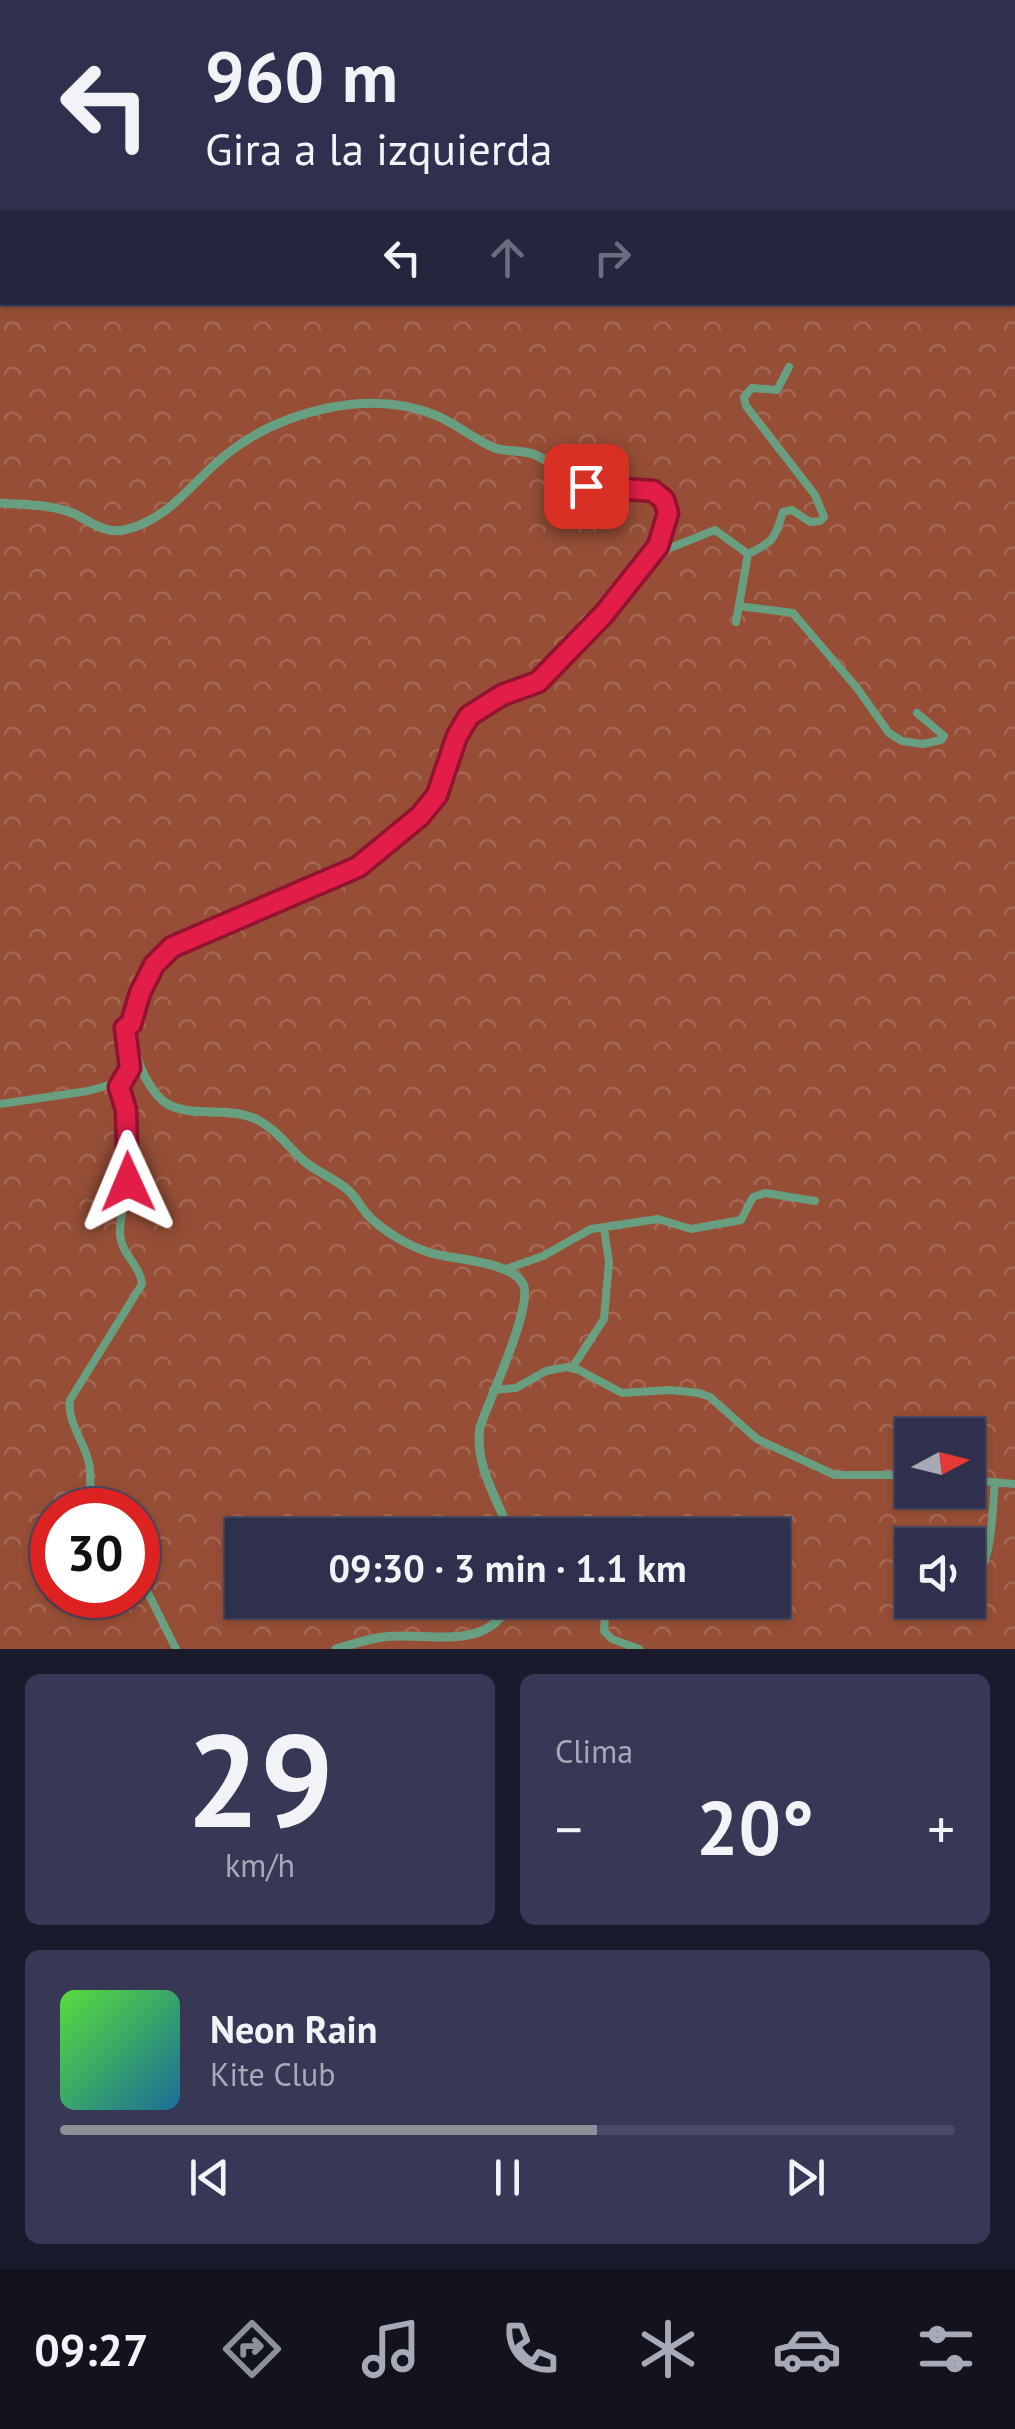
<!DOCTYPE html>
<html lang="es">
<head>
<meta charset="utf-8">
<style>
	:root { --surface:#2e304e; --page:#363855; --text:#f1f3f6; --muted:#a7a9b6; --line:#494b66; --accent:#8c9099 }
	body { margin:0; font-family:"PT Sans",sans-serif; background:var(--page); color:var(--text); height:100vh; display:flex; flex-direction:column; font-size:38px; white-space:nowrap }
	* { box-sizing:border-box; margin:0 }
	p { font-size:32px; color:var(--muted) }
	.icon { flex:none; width:55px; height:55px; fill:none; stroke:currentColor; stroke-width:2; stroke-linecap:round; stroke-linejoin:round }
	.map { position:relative; height:1649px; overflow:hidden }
	.drawer { display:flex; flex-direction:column; gap:25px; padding:25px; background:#191a2b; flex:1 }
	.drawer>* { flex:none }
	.banner { position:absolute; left:0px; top:0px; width:1015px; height:305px; box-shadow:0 2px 8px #0004,0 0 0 2px var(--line); background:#2e304e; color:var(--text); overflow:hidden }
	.needle { width:65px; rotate:83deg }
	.controls { position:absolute; left:895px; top:1418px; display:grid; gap:20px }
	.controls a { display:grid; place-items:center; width:90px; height:90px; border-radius:0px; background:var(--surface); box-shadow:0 2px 8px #0004,0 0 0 2px var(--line); font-size:50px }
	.speed { position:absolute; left:30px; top:1488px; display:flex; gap:20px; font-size:50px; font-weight:700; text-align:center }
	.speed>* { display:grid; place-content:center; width:130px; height:130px; border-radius:50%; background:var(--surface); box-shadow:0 2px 8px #0004,0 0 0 2px var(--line); line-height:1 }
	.speed .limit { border:15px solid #d22; background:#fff; color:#111 }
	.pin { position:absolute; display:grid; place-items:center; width:85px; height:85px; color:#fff; margin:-42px; border-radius:20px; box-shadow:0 5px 15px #0006 }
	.me { position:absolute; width:110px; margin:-55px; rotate:359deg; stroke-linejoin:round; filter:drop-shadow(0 0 8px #0008) }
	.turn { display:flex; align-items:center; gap:35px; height:210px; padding:0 40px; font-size:45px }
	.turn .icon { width:130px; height:130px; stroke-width:2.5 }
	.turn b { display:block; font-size:70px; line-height:85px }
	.lanes { display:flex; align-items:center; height:95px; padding:0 40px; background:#0003; justify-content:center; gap:50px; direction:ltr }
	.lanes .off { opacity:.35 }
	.big { font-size:75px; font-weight:600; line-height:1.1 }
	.drawer .widget { flex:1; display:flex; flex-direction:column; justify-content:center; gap:15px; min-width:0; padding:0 35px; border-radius:15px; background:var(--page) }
	.drawer .dial { align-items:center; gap:0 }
	.dial b { font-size:130px; line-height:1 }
	.song { display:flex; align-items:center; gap:30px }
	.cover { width:120px; height:120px; border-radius:15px; background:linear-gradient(135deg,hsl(110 70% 55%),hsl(200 70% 35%)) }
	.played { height:10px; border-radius:5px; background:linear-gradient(90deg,var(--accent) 60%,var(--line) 60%) }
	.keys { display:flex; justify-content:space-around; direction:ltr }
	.heat { display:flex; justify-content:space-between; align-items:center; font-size:55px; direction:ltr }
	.drawer .tiles { flex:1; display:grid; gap:25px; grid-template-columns:1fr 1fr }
	.widget:last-child { grid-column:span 2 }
	.trip { position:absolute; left:225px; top:1518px; width:565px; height:100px; border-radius:0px; background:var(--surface); box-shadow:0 2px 8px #0004,0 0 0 2px var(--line); font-weight:600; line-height:100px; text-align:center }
	.dock { display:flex; height:160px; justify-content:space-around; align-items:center; background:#12131f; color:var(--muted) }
	.dock .icon { width:70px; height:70px }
	.dock .on { color:var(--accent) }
	.dock b { font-size:45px; color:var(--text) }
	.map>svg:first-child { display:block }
	.forest { fill:url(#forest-crowns); fill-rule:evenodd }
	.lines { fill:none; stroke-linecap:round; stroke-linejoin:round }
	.minor { stroke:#699f81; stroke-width:8 }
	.tertiary { stroke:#699f81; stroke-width:9 }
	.secondary { stroke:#77d2a2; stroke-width:10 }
	.route-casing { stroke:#92132f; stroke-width:25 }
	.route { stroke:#e11d48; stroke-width:18 }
</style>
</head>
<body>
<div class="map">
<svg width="1015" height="1649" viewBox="0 0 1015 1649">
	<defs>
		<pattern id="forest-crowns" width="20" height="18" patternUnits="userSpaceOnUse" patternTransform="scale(2.5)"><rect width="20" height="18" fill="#964e36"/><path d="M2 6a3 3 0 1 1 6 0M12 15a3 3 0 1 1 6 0" fill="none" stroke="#a56854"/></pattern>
	</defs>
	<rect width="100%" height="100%" fill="#3d4068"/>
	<!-- forest -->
	<path class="forest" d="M 1015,116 L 1015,1649 L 0,1649 L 0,283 L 2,281 L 2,302 L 1012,302 ZM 912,1435 L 968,1435 L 968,1490 L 912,1490 ZM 52,1510 L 138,1510 L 138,1595 L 52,1595 ZM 242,1535 L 772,1535 L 772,1600 L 242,1600 ZM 912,1545 L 968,1545 L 968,1600 L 912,1600 Z"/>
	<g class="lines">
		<!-- minor -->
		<path class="minor" d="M 258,0 L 259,2
			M 120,2 L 123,0
			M 240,2 L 244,0
			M 307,2 L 310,0
			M 1011,2 L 1015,0
			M 1012,49 L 1015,52
			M 1012,62 L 1015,65
			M 0,131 L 2,129
			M 0,217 L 2,215
			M 0,274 L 2,272
			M 658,546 L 670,548 L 715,530 L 748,554
			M 748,554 C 775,541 774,539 783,512 L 792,510 L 810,522 L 820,521 L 824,517 L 815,495 L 746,406 L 744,397 L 752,388 L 777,390 L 789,367
			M 739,606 L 793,613 L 857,688 L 889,733 L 902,741 L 923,744 L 941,740 L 944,736 L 917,713
			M 736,622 L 748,554
			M 0,1104 L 88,1091 L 120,1082
			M 506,1269 L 543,1256 L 591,1229 L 658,1219 L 691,1229 L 741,1220 L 753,1197 L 765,1193 L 815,1201
			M 572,1368 L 604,1319 L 609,1262 L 604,1228
			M 493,1390 L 516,1388 L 546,1371 L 567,1367 L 579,1370 L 622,1393 L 670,1390 L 699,1393 L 710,1397 L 757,1439 L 835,1475 L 912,1475
			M 968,1480 L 1015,1484
			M 99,1510 C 87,1497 92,1479 89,1463 C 84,1441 67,1422 70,1400 L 142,1284 C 140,1265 122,1255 120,1235 C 119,1215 127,1200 128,1181 C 130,1152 130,1113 119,1087 L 130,1068 L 125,1028 L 131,1024
			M 509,1529 L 535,1530 L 545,1535
			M 138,1573 L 176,1649
			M 969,1591 C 994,1558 991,1522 995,1482
			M 606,1600 L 604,1631 L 612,1639 L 639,1649"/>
		<!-- tertiary -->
		<path class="tertiary" d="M 0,503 C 25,505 52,504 75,514 C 91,522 105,534 124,530 C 170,520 192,481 227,454 C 281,411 369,388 435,415 C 456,423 474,440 495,448 C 507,452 521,450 533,454 C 548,459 558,470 571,479 C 601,498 636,475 664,500 L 666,526 L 658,546 L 604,614 L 550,672 L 538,682 L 483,705 L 469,716 L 457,736 L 437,795 L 420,816 L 358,867 L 172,947 C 133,977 122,1034 145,1077 C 151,1088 158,1099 169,1105 C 197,1118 230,1106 258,1120 C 277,1130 288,1147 304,1161 C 317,1172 334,1178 348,1190 C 356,1197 360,1206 367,1214 C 381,1230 410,1247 431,1253 C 455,1260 511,1261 523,1284 C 534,1305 489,1400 480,1427 C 474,1465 498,1500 511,1535
			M 336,1649 C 356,1643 377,1636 398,1636 C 440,1635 491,1649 511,1600"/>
		<!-- secondary -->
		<path class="secondary" d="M 14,2 L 15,0
			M 0,23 L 2,19"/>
	</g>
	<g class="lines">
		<!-- route casing -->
		<g class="route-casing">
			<path id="route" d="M 128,1182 L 126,1110 L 119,1087 L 130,1068 L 125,1028 L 131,1024 L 140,993 L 154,965 L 172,947 L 358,867 L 420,816 L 437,795 L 457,736 L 469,716 L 502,695 L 538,682 L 604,614 L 658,546 L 668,513 L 664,500 L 653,491 L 586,486"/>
		</g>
		<!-- route -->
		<use href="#route" class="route"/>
	</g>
</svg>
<div class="controls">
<a><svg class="needle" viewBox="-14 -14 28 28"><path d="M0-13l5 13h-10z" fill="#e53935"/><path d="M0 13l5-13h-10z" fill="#a7a9b6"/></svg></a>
<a><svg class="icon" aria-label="sound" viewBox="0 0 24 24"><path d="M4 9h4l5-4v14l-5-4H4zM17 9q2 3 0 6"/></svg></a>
</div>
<div class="speed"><div class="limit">30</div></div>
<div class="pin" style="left:586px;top:486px;background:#d93025"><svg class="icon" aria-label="arrive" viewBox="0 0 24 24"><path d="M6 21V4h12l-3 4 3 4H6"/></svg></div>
<svg class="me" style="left:128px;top:1182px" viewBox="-20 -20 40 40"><path d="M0-17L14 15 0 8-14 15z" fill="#e11d48" stroke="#fff" stroke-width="4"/></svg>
<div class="trip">09:30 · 3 min · 1.1 km</div>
<div class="banner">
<div class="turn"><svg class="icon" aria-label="left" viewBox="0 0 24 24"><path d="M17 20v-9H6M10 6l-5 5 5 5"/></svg><div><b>960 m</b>Gira a la izquierda</div></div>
<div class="lanes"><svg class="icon" aria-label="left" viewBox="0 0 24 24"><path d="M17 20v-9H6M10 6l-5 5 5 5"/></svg><svg class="icon off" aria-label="ahead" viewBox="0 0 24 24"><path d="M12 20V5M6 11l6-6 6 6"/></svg><svg class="icon off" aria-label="right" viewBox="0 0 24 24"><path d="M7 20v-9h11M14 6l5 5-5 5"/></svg></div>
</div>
</div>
<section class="drawer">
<div class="tiles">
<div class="widget dial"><b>29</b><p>km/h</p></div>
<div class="widget"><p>Clima</p>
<div class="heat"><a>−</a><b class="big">20°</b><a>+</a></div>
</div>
<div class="widget">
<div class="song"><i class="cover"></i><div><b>Neon Rain</b><p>Kite Club</p></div></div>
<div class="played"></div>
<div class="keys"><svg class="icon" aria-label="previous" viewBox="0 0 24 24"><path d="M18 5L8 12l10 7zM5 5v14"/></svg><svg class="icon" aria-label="pause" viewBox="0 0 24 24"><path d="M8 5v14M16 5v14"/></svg><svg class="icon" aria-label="next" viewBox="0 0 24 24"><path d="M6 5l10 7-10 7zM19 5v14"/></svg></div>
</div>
</div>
</section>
<nav class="dock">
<b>09:27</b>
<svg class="icon on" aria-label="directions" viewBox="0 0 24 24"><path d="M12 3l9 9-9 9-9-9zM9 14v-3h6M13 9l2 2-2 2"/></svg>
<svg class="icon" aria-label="music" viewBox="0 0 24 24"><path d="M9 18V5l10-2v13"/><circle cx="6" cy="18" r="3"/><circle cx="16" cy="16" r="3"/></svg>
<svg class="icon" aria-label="phone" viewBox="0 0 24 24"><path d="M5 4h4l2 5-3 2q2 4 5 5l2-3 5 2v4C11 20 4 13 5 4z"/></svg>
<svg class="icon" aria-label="climate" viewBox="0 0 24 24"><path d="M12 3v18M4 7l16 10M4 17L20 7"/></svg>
<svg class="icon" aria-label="car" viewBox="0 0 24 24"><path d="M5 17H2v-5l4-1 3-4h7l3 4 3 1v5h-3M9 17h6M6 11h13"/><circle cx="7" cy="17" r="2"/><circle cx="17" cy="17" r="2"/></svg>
<svg class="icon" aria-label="filters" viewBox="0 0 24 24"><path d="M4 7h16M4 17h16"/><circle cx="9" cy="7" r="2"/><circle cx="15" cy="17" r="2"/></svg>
</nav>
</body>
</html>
